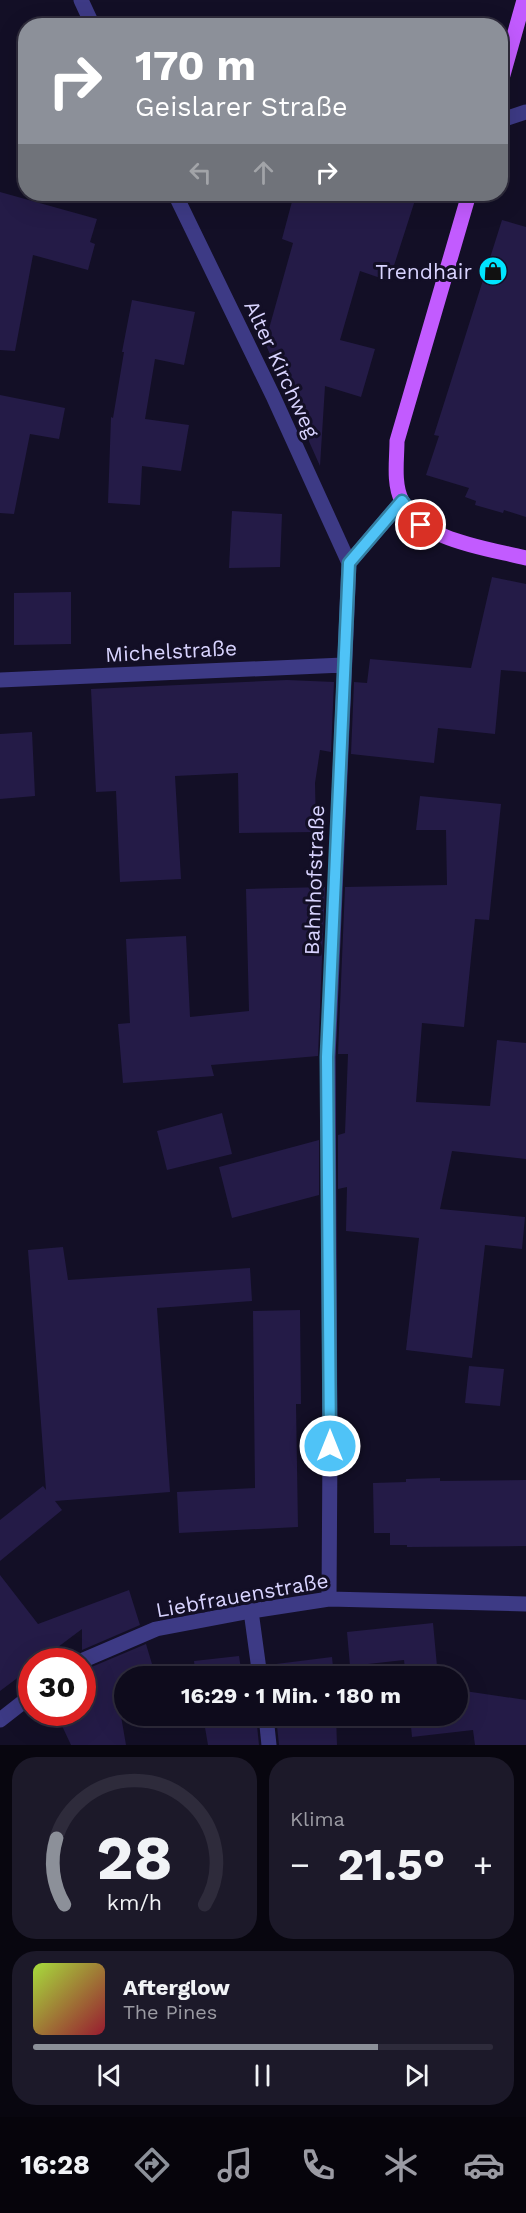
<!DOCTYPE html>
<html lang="de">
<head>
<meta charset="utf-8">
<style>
	:root { --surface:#0e0b1c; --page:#1c1929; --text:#f1f3f6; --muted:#9b9ba3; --line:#2e2b3b; --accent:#8c9099 }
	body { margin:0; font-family:"Work Sans",sans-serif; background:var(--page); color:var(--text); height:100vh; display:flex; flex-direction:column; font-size:22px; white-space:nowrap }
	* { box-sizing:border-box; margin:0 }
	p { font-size:20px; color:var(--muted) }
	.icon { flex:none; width:33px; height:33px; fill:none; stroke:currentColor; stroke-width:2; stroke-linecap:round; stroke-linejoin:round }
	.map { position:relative; height:1745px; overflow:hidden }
	.sheet { display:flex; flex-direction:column; gap:12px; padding:12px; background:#08060f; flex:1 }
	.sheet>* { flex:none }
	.top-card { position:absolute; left:18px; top:18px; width:490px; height:183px; border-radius:24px; box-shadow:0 6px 24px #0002,0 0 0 2px var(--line); background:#8c9099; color:#fff; overflow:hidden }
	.speed { position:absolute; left:18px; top:1648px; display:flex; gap:12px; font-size:30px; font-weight:700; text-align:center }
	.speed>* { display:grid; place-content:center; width:78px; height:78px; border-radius:50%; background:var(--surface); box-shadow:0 6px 24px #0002,0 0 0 2px var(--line); line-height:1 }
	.speed .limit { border:9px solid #d22; background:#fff; color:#111 }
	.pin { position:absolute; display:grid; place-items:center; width:51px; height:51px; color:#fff; margin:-26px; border:3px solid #fff; border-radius:50%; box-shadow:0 2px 6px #0007 }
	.me { position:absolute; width:66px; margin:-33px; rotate:0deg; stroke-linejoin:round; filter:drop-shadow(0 0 4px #0008) }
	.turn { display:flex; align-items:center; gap:21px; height:126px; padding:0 18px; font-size:27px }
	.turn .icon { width:78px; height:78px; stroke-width:2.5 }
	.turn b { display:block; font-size:42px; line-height:51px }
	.lanes { display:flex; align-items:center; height:57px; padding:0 18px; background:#0003; justify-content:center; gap:30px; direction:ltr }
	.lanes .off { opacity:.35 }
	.big { font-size:45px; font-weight:700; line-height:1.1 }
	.sheet .widget { flex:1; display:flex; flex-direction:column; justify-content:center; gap:9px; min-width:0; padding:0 21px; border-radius:24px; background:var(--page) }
	.sheet .dial { align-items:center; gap:0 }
	.dial svg { height:156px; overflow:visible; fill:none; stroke:var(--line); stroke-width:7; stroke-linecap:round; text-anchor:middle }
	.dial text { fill:var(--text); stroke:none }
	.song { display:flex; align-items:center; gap:18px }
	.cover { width:72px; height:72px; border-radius:9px; background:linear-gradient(135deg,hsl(80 70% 55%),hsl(350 70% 35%)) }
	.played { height:6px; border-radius:3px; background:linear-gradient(90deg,var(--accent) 75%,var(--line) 75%) }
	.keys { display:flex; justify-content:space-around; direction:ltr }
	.heat { display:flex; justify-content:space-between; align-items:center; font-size:33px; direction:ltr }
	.sheet .tiles { flex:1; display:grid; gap:12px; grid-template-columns:1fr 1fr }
	.widget:last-child { grid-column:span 2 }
	.trip { position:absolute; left:114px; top:1666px; width:354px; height:60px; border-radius:30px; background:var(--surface); box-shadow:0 6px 24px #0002,0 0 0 2px var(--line); font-weight:700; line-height:60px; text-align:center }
	.menu { display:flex; height:96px; justify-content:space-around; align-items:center; background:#06040b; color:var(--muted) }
	.menu .icon { width:42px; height:42px }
	.menu .current { color:var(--accent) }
	.menu b { font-size:27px; color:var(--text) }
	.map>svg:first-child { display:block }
	.building { fill:#241b47 }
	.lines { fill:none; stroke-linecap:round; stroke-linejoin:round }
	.minor { stroke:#3d3a85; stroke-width:15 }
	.major { stroke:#c25bff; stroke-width:15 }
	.route-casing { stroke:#337fa1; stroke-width:15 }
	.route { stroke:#4fc3f7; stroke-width:10 }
	.labels { text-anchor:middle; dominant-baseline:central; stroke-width:6; stroke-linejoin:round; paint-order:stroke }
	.poi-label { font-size:21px; fill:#d9d4ff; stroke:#130f26; text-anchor:end }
	.street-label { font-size:21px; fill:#d9d4ff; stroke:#130f26 }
</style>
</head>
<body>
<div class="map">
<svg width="526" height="1745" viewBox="0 0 526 1745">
	<rect width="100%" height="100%" fill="#130f26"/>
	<!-- building -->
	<path class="building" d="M 0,192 L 97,219 L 90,242 L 95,244 L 88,270 L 33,255 L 15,351 L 0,350 Z
		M 294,194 L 417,194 L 389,281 L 360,271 L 340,340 L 375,349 L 361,397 L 325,386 L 320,466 L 265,343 L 293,243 L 282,239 Z
		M 502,220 L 526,227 L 526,517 L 504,510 L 503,513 L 475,505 L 476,501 L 465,497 L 469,488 L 426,475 L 439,436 L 434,435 Z
		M 132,300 L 195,312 L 184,365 L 155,359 L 145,419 L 189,425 L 181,471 L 142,466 L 140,505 L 108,503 L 111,417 L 113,418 L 124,352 L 122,352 Z
		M 0,395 L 65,408 L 59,439 L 30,434 L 14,514 L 0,513 Z
		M 232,511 L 282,514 L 280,567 L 229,568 Z
		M 492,577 L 526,584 L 526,672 L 501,670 L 495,734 L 438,728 L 434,763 L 351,754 L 354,682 L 367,683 L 370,659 L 471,668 Z
		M 71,592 L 71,644 L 14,645 L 14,593 Z
		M 287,680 L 334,682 L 331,752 L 320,750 L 315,783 L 316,832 L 239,833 L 238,773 L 175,776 L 181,879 L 120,882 L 116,791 L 96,792 L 91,689 Z
		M 32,732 L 35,796 L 0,799 L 0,734 Z
		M 420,796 L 501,804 L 489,920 L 475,919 L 464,1027 L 422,1023 L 416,1102 L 490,1106 L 497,1040 L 526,1043 L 526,1159 L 452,1151 L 440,1209 L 525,1217 L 522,1249 L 485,1245 L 472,1358 L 406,1350 L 419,1238 L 346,1231 L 347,1187 L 338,1189 L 338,1135 L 345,1133 L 348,1054 L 338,1054 L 345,887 L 447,885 L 446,830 L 416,830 Z
		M 325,887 L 318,1056 L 211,1065 L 214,1076 L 123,1083 L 118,1024 L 130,1023 L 126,939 L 186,936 L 190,1017 L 249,1011 L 246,889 Z
		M 222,1113 L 232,1154 L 167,1170 L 157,1131 Z
		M 319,1140 L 319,1195 L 232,1218 L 219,1167 Z
		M 63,1247 L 68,1280 L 250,1268 L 252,1301 L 157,1308 L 170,1492 L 55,1501 L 62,1510 L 0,1561 L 0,1520 L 43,1486 L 46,1490 L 28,1250 Z
		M 300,1310 L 301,1404 L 296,1404 L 298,1527 L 179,1533 L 177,1492 L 255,1488 L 253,1311 Z
		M 469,1366 L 504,1369 L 500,1406 L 465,1403 Z
		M 440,1478 L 440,1481 L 526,1480 L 526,1546 L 407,1547 L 407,1545 L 390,1545 L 390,1533 L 374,1533 L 373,1483 L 406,1482 L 406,1479 Z
		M 0,1575 L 38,1624 L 129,1590 L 140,1625 L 82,1650 L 82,1629 L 38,1662 L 32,1662 L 32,1667 L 0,1691 Z
		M 433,1623 L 438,1677 L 406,1677 L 404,1660 L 350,1666 L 347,1632 Z
		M 146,1644 L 155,1674 L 145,1677 L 124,1677 L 124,1684 L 116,1687 L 126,1745 L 71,1745 L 56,1713 L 82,1713 L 82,1671 Z
		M 239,1656 L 241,1669 L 249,1668 L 250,1677 L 196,1677 L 194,1661 Z
		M 332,1657 L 334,1677 L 270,1677 L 268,1665 Z
		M 458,1690 L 526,1700 L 526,1745 L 475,1745 L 473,1730 L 412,1737 L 410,1716 L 458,1716 Z
		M 203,1716 L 256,1716 L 259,1745 L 208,1745 Z
		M 276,1716 L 336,1716 L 337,1745 L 279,1745 Z"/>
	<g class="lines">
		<!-- minor -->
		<path class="minor" d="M 81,0 L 93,26
			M 501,120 L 526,112
			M 175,194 L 273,396 L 349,563
			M 0,680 L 343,665
			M 329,1599 L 330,1447 L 328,1057 L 349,563 L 402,501
			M 251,1611 L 260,1677
			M 79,1662 L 156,1629 L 251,1611 L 329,1599 L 526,1604
			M 266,1716 L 269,1745
			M 0,1720 L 32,1695"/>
		<!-- major -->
		<path class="major" d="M 501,82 L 524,0
			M 469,194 L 397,441 C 397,459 393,484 402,501 C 421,541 487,548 526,558"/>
	</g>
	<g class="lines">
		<!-- route casing -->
		<g class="route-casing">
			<path id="route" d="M 330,1446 L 327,1057 L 349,563 L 402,501 L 421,525"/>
		</g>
		<!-- route -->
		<use href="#route" class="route"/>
	</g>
	<!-- icons -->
	<defs>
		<g id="shop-disc" transform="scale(1.5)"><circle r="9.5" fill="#00e5ff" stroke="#130f26"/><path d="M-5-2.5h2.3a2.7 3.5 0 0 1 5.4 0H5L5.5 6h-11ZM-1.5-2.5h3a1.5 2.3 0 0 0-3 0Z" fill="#111"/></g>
	</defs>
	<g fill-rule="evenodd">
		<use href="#shop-disc" x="493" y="271"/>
	</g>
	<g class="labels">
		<!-- poi labels -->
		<g class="poi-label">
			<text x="472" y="271">Trendhair</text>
		</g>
		<!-- street labels -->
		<g class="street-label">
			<text transform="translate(282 369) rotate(65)">Alter Kirchweg</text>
			<text transform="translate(171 651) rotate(-3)">Michelstraße</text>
			<text transform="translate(314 880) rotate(-88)">Bahnhofstraße</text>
			<text transform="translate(242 1595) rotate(-10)">Liebfrauenstraße</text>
		</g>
	</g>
</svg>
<div class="speed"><div class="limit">30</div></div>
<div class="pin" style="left:421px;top:525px;background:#d93025"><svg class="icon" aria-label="arrive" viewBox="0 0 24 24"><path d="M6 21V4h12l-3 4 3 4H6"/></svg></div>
<svg class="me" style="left:330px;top:1446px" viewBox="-20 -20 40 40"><circle r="17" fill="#4fc3f7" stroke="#fff" stroke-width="3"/><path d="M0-11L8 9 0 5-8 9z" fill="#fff"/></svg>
<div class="trip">16:29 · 1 Min. · 180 m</div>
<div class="top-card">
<div class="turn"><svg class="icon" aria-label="right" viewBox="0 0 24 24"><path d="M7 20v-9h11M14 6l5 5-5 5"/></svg><div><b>170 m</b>Geislarer Straße</div></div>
<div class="lanes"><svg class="icon off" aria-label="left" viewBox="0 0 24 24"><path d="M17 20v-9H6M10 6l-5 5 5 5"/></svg><svg class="icon off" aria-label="ahead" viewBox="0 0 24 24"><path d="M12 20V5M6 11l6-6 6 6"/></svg><svg class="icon" aria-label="right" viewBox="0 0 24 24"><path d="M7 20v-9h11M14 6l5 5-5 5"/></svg></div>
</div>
</div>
<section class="sheet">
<div class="tiles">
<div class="widget dial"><svg viewBox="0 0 100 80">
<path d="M14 69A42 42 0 1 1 86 69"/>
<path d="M14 69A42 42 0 0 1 10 35" stroke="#8c9099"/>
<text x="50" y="56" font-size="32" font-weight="700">28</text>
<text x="50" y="72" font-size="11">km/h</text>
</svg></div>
<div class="widget"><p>Klima</p>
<div class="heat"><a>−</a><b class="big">21.5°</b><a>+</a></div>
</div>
<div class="widget">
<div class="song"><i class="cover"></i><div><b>Afterglow</b><p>The Pines</p></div></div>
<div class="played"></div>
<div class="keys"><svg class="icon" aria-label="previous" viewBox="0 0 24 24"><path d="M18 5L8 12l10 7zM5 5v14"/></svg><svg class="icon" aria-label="pause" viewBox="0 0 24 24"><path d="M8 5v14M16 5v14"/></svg><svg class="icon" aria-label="next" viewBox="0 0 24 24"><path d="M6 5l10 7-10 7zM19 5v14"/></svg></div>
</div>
</div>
</section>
<nav class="menu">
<b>16:28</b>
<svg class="icon current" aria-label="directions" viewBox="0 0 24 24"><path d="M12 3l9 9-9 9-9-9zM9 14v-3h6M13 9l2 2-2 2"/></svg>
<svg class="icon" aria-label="music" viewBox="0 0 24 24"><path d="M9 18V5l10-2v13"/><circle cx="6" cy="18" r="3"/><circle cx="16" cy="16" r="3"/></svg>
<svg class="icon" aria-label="phone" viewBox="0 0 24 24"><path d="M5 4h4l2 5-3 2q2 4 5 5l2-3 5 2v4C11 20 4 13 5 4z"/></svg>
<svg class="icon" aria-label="climate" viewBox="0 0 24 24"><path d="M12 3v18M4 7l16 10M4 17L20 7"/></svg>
<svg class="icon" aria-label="car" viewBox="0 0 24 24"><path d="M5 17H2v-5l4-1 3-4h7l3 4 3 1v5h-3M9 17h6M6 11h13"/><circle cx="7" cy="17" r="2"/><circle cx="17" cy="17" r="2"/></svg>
</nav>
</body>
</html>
